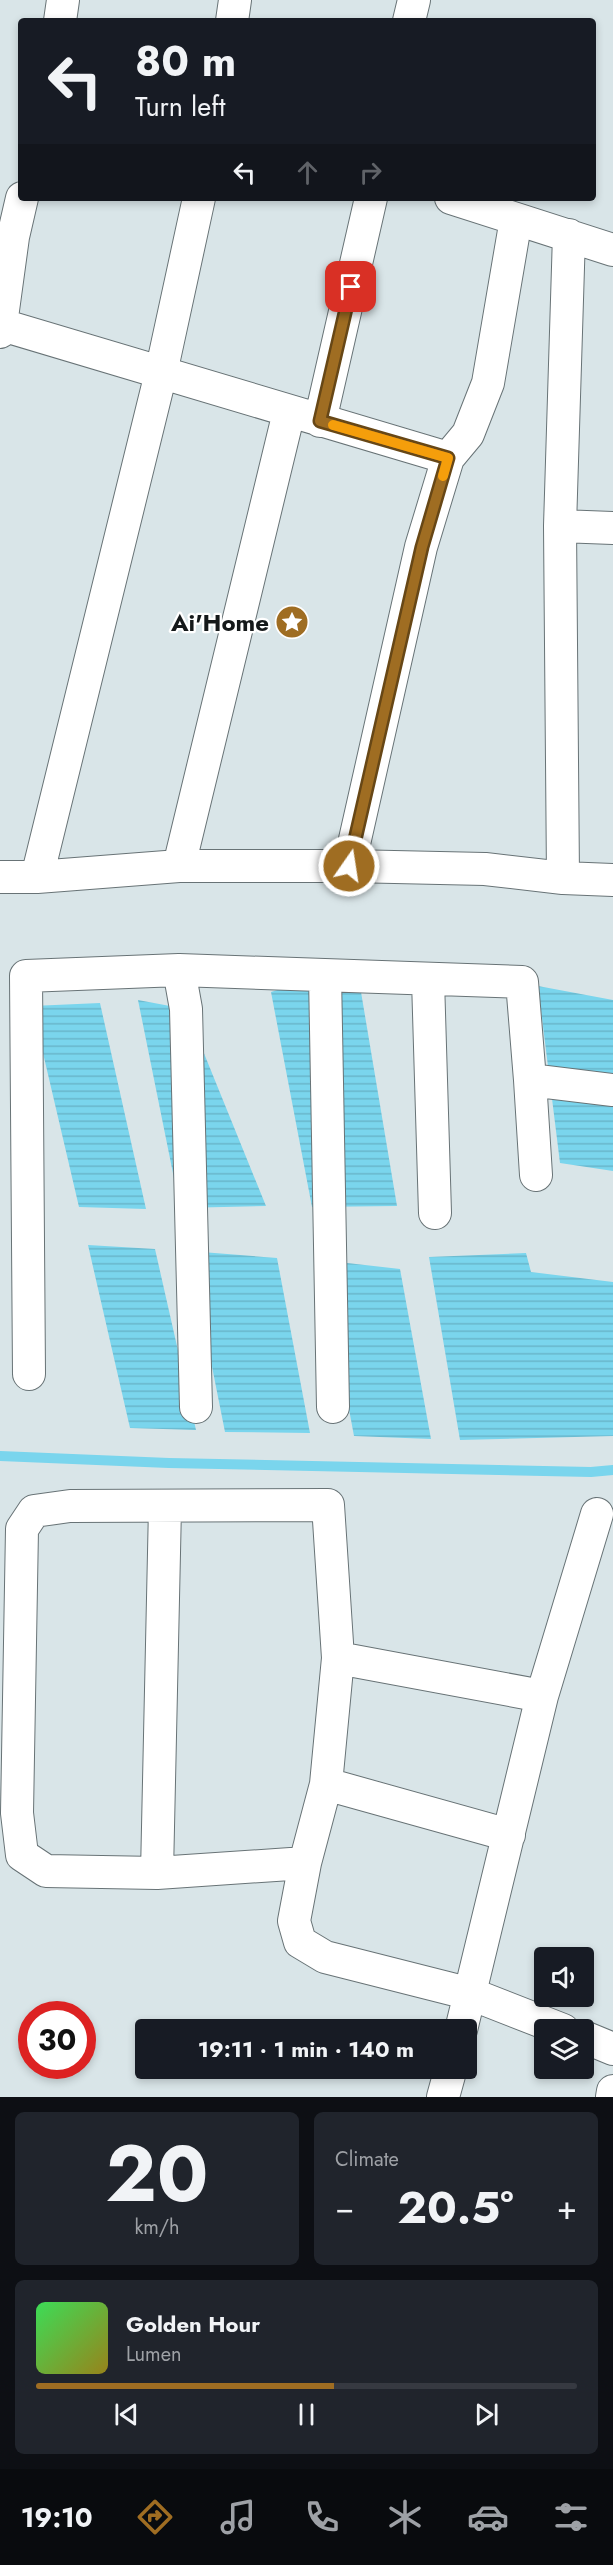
<!DOCTYPE html>
<html lang="en">
<head>
<meta charset="utf-8">
<style>
	:root { --surface:#171b24; --page:#20242c; --text:#f1f3f6; --muted:#9ea1a6; --line:#363941; --accent:#9f6d22 }
	body { margin:0; font-family:Jost,sans-serif; background:var(--page); color:var(--text); height:100vh; display:flex; flex-direction:column; font-size:22px; white-space:nowrap }
	* { box-sizing:border-box; margin:0 }
	p { font-size:20px; color:var(--muted) }
	.icon { flex:none; width:33px; height:33px; fill:none; stroke:currentColor; stroke-width:2; stroke-linecap:round; stroke-linejoin:round }
	.map { position:relative; height:2097px; overflow:hidden }
	.drawer { display:flex; flex-direction:column; gap:15px; padding:15px; background:#0d0f14; flex:1 }
	.drawer>* { flex:none }
	.top-card { position:absolute; left:18px; top:18px; width:578px; height:183px; border-radius:6px; box-shadow:0 3px 9px #0003; background:#171b24; color:var(--text); overflow:hidden }
	.buttons { position:absolute; left:534px; top:1947px; display:grid; gap:12px }
	.buttons a { display:grid; place-items:center; width:60px; height:60px; border-radius:6px; background:var(--surface); box-shadow:0 3px 9px #0003; font-size:30px }
	.speed { position:absolute; left:18px; top:2001px; display:flex; gap:12px; font-size:30px; font-weight:700; text-align:center }
	.speed>* { display:grid; place-content:center; width:78px; height:78px; border-radius:50%; background:var(--surface); box-shadow:0 3px 9px #0003; line-height:1 }
	.speed .limit { border:9px solid #d22; background:#fff; color:#111 }
	.pin { position:absolute; display:grid; place-items:center; width:51px; height:51px; color:#fff; margin:-26px; border-radius:12px; box-shadow:0 3px 9px #0006 }
	.me { position:absolute; width:66px; margin:-33px; rotate:13deg; stroke-linejoin:round; filter:drop-shadow(0 0 4px #0008) }
	.turn { display:flex; align-items:center; gap:21px; height:126px; padding:0 18px; font-size:27px }
	.turn .icon { width:78px; height:78px; stroke-width:2.5 }
	.turn b { display:block; font-size:42px; line-height:51px }
	.lanes { display:flex; align-items:center; height:57px; padding:0 18px; background:#0003; justify-content:center; gap:30px; direction:ltr }
	.lanes .off { opacity:.35 }
	.big { font-size:45px; font-weight:700; line-height:1.1 }
	.drawer .widget { flex:1; display:flex; flex-direction:column; justify-content:center; gap:9px; min-width:0; padding:0 21px; border-radius:9px; background:var(--page) }
	.drawer .dial { align-items:center; gap:0 }
	.dial b { font-size:78px; line-height:1 }
	.song { display:flex; align-items:center; gap:18px }
	.cover { width:72px; height:72px; border-radius:9px; background:linear-gradient(135deg,hsl(130 70% 55%),hsl(50 70% 35%)) }
	.played { height:6px; border-radius:3px; background:linear-gradient(90deg,var(--accent) 55%,var(--line) 55%) }
	.keys { display:flex; justify-content:space-around; direction:ltr }
	.heat { display:flex; justify-content:space-between; align-items:center; font-size:33px; direction:ltr }
	.drawer .tiles { flex:1; display:grid; gap:15px; grid-template-columns:1fr 1fr }
	.widget:last-child { grid-column:span 2 }
	.trip { position:absolute; left:135px; top:2019px; width:342px; height:60px; border-radius:6px; background:var(--surface); box-shadow:0 3px 9px #0003; font-weight:700; line-height:60px; text-align:center }
	.menu { display:flex; height:96px; justify-content:space-around; align-items:center; background:#090b0e; color:var(--muted) }
	.menu .icon { width:42px; height:42px }
	.menu .selected { color:var(--accent) }
	.menu b { font-size:27px; color:var(--text) }
	.map>svg:first-child { display:block }
	.water { fill:url(#water-rules) }
	.lines { fill:none; stroke-linecap:round; stroke-linejoin:round }
	.stream { stroke:#7ad5ed; stroke-width:10 }
	.street-casing { stroke:#687376; stroke-width:34 }
	.street { stroke:#fff; stroke-width:32 }
	.route-casing { stroke:#674716; stroke-width:15 }
	.route { stroke:#9f6d22; stroke-width:10 }
	.slow { stroke:#f59e0b; stroke-width:10 }
	.labels { text-anchor:middle; dominant-baseline:central; stroke-width:4.5; stroke-linejoin:round; paint-order:stroke }
	.poi-label { font-size:24px; font-weight:bold; fill:#15191a; stroke:#fff; text-anchor:end }
</style>
</head>
<body>
<div class="map">
<svg width="613" height="2097" viewBox="0 0 613 2097">
	<defs>
		<pattern id="water-rules" width="6" height="5" patternUnits="userSpaceOnUse" patternTransform="scale(1.5)"><rect width="6" height="5" fill="#7ad5ed"/><path d="M0 2.5h6" fill="none" stroke="#69b6cb"/></pattern>
	</defs>
	<rect width="100%" height="100%" fill="#d9e5e8"/>
	<!-- water -->
	<path class="water" d="M 325,975 L 360,986 L 397,1206 L 312,1207 L 271,992 Z
		M 538,986 L 613,1000 L 613,1171 L 560,1163 Z
		M 138,1000 L 186,1009 L 266,1206 L 180,1208 Z
		M 100,1003 L 146,1209 L 79,1207 L 32,1006 Z
		M 88,1245 L 155,1249 L 196,1430 L 130,1428 Z
		M 189,1251 L 277,1258 L 310,1433 L 225,1432 Z
		M 526,1253 L 531,1272 L 613,1282 L 613,1436 L 460,1440 L 429,1257 Z
		M 321,1260 L 400,1269 L 431,1439 L 354,1436 Z"/>
	<g class="lines">
		<!-- stream -->
		<path class="stream" d="M 0,1456 L 169,1463 L 591,1472 L 613,1470"/>
		<!-- street casing -->
		<g class="street-casing">
			<path id="street" d="M 60,21 L 63,0
				M 232,21 L 235,0
				M 409,21 L 414,0
				M 451,198 L 613,250
				M 2,325 L 448,458 L 421,547 L 349,866
				M 0,332 L 13,237 L 22,198
				M 320,421 L 371,198
				M 448,458 L 468,434 L 488,383 L 516,219
				M 560,526 L 613,528
				M 179,866 L 289,412
				M 0,877 L 37,877 L 179,866 L 349,866 L 485,869 L 563,878 L 613,880
				M 37,877 L 161,373 L 199,198
				M 563,878 L 560,526 L 569,235
				M 179,970 L 186,1009 L 196,1407
				M 325,975 L 333,1407
				M 428,980 L 435,1213
				M 536,1175 L 530,1080 L 613,1090
				M 29,1374 L 26,976 L 179,970 L 522,982 L 530,1080
				M 338,1658 L 542,1696
				M 326,1784 L 509,1835
				M 305,1863 L 157,1873 L 46,1871 L 22,1855 L 17,1813 L 22,1529 L 34,1511 L 70,1506 L 328,1505 L 338,1658 L 326,1784 L 305,1863 L 294,1921 L 300,1942 L 325,1957 L 471,1994 L 563,2030
				M 157,1873 L 165,1507
				M 461,2030 L 542,1696 L 597,1514
				M 584,2037 L 613,2049
				M 443,2097 L 451,2068
				M 612,2097 L 613,2091"/>
		</g>
		<!-- street -->
		<use href="#street" class="street"/>
	</g>
	<g class="lines">
		<!-- route casing -->
		<g class="route-casing">
			<path id="route" d="M 349,866 L 422,547 L 448,458 L 320,421 L 351,287"/>
		</g>
		<!-- route -->
		<use href="#route" class="route"/>
		<!-- slow -->
		<path class="slow" d="M 333,425 L 448,458 L 443,476"/>
	</g>
	<!-- icons -->
	<defs>
		<g id="sight-disc" transform="scale(1.725)"><circle r="9.5" fill="#9f6d22" stroke="#fff"/><path d="M0-6L1.8-2.2L6-1.7L2.9 1.2L3.7 5.4L0 3.3L-3.7 5.4L-2.9 1.2L-6-1.7L-1.8-2.2Z" fill="#fff"/></g>
	</defs>
	<g fill-rule="evenodd">
		<use href="#sight-disc" x="292" y="622"/>
	</g>
	<g class="labels">
		<!-- poi labels -->
		<g class="poi-label">
			<text x="269" y="622">Ai'Home</text>
		</g>
	</g>
</svg>
<div class="buttons">
<a><svg class="icon" aria-label="sound" viewBox="0 0 24 24"><path d="M4 9h4l5-4v14l-5-4H4zM17 9q2 3 0 6"/></svg></a>
<a><svg class="icon" aria-label="layers" viewBox="0 0 24 24"><path d="M12 4l9 5-9 5-9-5zM3 14l9 5 9-5"/></svg></a>
</div>
<div class="speed"><div class="limit">30</div></div>
<div class="pin" style="left:351px;top:287px;background:#d93025"><svg class="icon" aria-label="arrive" viewBox="0 0 24 24"><path d="M6 21V4h12l-3 4 3 4H6"/></svg></div>
<svg class="me" style="left:349px;top:866px" viewBox="-20 -20 40 40"><circle r="17" fill="#9f6d22" stroke="#fff" stroke-width="3"/><path d="M0-11L8 9 0 5-8 9z" fill="#fff"/></svg>
<div class="trip">19:11 · 1 min · 140 m</div>
<div class="top-card">
<div class="turn"><svg class="icon" aria-label="left" viewBox="0 0 24 24"><path d="M17 20v-9H6M10 6l-5 5 5 5"/></svg><div><b>80 m</b>Turn left</div></div>
<div class="lanes"><svg class="icon" aria-label="left" viewBox="0 0 24 24"><path d="M17 20v-9H6M10 6l-5 5 5 5"/></svg><svg class="icon off" aria-label="ahead" viewBox="0 0 24 24"><path d="M12 20V5M6 11l6-6 6 6"/></svg><svg class="icon off" aria-label="right" viewBox="0 0 24 24"><path d="M7 20v-9h11M14 6l5 5-5 5"/></svg></div>
</div>
</div>
<section class="drawer">
<div class="tiles">
<div class="widget dial"><b>20</b><p>km/h</p></div>
<div class="widget"><p>Climate</p>
<div class="heat"><a>−</a><b class="big">20.5°</b><a>+</a></div>
</div>
<div class="widget">
<div class="song"><i class="cover"></i><div><b>Golden Hour</b><p>Lumen</p></div></div>
<div class="played"></div>
<div class="keys"><svg class="icon" aria-label="previous" viewBox="0 0 24 24"><path d="M18 5L8 12l10 7zM5 5v14"/></svg><svg class="icon" aria-label="pause" viewBox="0 0 24 24"><path d="M8 5v14M16 5v14"/></svg><svg class="icon" aria-label="next" viewBox="0 0 24 24"><path d="M6 5l10 7-10 7zM19 5v14"/></svg></div>
</div>
</div>
</section>
<nav class="menu">
<b>19:10</b>
<svg class="icon selected" aria-label="directions" viewBox="0 0 24 24"><path d="M12 3l9 9-9 9-9-9zM9 14v-3h6M13 9l2 2-2 2"/></svg>
<svg class="icon" aria-label="music" viewBox="0 0 24 24"><path d="M9 18V5l10-2v13"/><circle cx="6" cy="18" r="3"/><circle cx="16" cy="16" r="3"/></svg>
<svg class="icon" aria-label="phone" viewBox="0 0 24 24"><path d="M5 4h4l2 5-3 2q2 4 5 5l2-3 5 2v4C11 20 4 13 5 4z"/></svg>
<svg class="icon" aria-label="climate" viewBox="0 0 24 24"><path d="M12 3v18M4 7l16 10M4 17L20 7"/></svg>
<svg class="icon" aria-label="car" viewBox="0 0 24 24"><path d="M5 17H2v-5l4-1 3-4h7l3 4 3 1v5h-3M9 17h6M6 11h13"/><circle cx="7" cy="17" r="2"/><circle cx="17" cy="17" r="2"/></svg>
<svg class="icon" aria-label="filters" viewBox="0 0 24 24"><path d="M4 7h16M4 17h16"/><circle cx="9" cy="7" r="2"/><circle cx="15" cy="17" r="2"/></svg>
</nav>
</body>
</html>
